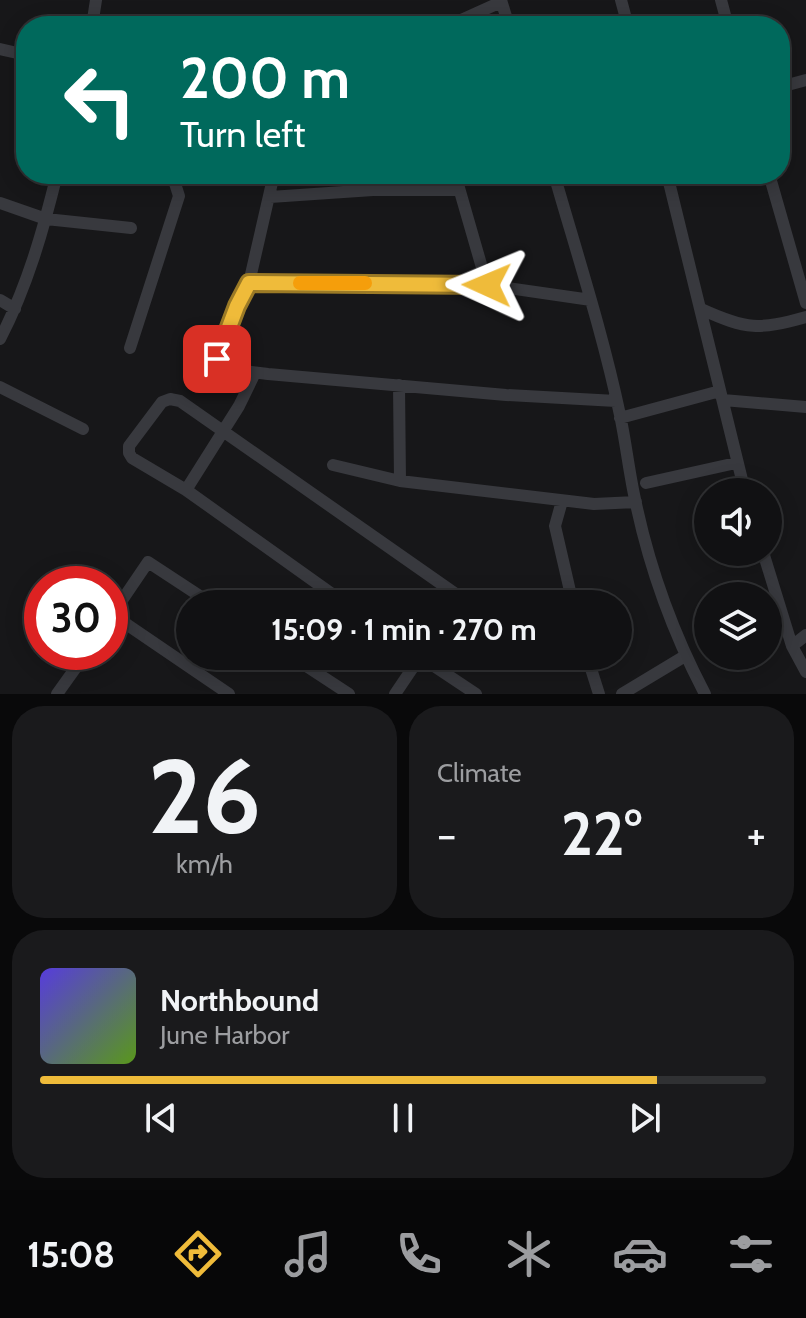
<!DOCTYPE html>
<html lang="en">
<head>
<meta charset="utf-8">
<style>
	:root { --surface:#111113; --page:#1a1a1c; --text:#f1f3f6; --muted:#9c9da0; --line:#303133; --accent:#efbb3a }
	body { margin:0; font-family:Cabin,sans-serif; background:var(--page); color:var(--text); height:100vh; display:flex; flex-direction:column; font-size:30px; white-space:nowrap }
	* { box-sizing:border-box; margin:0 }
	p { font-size:26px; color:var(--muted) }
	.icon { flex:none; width:44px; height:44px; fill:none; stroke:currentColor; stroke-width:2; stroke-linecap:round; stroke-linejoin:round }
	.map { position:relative; height:694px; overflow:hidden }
	.sheet { display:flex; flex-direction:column; gap:12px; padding:12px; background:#09090a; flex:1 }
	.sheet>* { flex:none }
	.hud { position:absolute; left:16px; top:16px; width:774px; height:168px; border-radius:32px; box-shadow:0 4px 20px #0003,0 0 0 2px var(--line); background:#00695c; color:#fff; overflow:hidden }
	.buttons { position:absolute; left:694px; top:478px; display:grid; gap:16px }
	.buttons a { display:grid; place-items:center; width:88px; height:88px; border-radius:50%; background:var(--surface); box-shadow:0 4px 20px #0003,0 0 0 2px var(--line); font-size:40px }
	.speed { position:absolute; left:24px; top:566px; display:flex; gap:16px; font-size:40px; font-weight:700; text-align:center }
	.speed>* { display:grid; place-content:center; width:104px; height:104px; border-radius:50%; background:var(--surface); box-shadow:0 4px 20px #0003,0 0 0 2px var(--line); line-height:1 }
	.speed .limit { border:12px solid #d22; background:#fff; color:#111 }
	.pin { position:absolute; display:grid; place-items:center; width:68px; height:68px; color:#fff; margin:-34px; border-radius:16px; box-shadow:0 4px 12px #0006 }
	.me { position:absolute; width:88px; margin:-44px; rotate:271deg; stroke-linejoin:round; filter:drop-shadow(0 0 6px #0008) }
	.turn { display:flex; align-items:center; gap:28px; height:168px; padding:0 32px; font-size:36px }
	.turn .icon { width:104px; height:104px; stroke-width:2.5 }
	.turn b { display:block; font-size:56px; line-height:68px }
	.big { font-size:60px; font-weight:700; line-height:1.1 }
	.sheet .widget { flex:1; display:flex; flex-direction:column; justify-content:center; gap:12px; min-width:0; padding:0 28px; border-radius:32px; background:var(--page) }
	.sheet .dial { align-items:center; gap:0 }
	.dial b { font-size:104px; line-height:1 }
	.song { display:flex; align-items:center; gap:24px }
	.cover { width:96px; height:96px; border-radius:12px; background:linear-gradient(135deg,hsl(250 70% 55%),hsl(90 70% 35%)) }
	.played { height:8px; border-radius:4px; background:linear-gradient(90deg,var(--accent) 85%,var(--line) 85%) }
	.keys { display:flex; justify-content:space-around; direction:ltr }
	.heat { display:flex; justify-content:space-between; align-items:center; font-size:44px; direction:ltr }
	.sheet .tiles { flex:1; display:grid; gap:12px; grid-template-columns:1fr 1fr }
	.widget:last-child { grid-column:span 2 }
	.trip { position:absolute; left:176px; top:590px; width:456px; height:80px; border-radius:40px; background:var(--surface); box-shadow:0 4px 20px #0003,0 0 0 2px var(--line); font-weight:700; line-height:80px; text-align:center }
	.menu { display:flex; height:128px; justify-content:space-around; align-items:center; background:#070708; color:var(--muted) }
	.menu .icon { width:56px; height:56px }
	.menu .current { color:var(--accent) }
	.menu b { font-size:36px; color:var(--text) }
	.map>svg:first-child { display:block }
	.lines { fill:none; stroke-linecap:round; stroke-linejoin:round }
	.minor { stroke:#38393e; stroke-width:12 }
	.route-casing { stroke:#9b7a26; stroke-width:20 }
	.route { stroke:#efbb3a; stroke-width:14 }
	.slow { stroke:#f59e0b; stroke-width:14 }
</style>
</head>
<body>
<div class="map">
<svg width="806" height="694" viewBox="0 0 806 694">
	<rect width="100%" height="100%" fill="#171719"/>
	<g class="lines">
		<!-- minor -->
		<path class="minor" d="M 501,0 L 509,26
			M 621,0 L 628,26
			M 721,0 L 728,26
			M 92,26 L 96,0
			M 448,26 L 501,2
			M 0,49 L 26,55
			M 780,87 L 806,80
			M 274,174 L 249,283 L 237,306 L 217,359 L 221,368 L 268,374 L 506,395 L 616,401
			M 455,174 L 487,285
			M 554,174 C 577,254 603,334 620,415 C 626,443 629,472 635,499 C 649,567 673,633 705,694
			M 667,174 L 745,492
			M 769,174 L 806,303
			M 270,197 L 373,190 L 459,190
			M 0,203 L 46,219 L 131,228
			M 249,283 L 487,285 L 591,300
			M 0,300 L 15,309
			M 701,309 C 747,330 759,330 806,317
			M 0,339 C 27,287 43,231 57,174
			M 130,348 L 179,196 L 172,174
			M 399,385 L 400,481
			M 0,387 L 83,429
			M 723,400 L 806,407
			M 620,418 L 720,391
			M 333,465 L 400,481 L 594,504 L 636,502
			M 646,483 L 736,463
			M 186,490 L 239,406 L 255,373
			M 562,501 L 555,526 L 573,604
			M 763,552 L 792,646 L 806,672
			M 346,604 L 186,490 L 132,458 L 129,453 L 129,446 L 162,402 L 170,399 L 180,401 L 470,604
			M 113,615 L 229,694
			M 110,618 L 148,562 L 212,604
			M 792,646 L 806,635
			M 291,656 L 349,694
			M 419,656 L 476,694
			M 587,656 L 599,694
			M 57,694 L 87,652
			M 395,694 L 420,657
			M 622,694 L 685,656"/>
	</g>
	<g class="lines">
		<!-- route casing -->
		<g class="route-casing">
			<path id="route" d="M 217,359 L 237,306 L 249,283 L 487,285"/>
		</g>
		<!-- route -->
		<use href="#route" class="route"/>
		<!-- slow -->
		<path class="slow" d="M 300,283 L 365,283"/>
	</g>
</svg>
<div class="buttons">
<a><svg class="icon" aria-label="sound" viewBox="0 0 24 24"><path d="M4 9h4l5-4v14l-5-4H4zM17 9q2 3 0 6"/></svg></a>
<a><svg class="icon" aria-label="layers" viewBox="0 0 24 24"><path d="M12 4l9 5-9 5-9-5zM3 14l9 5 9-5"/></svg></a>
</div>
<div class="speed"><div class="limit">30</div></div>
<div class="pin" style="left:217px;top:359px;background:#d93025"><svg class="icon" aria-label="arrive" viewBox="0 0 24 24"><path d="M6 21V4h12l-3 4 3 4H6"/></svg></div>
<svg class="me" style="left:487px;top:285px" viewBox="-20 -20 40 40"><path d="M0-17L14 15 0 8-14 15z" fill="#efbb3a" stroke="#fff" stroke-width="4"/></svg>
<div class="trip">15:09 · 1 min · 270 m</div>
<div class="hud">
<div class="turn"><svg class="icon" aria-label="left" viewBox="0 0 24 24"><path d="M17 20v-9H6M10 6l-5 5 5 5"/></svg><div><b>200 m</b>Turn left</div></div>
</div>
</div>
<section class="sheet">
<div class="tiles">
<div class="widget dial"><b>26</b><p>km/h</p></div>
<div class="widget"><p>Climate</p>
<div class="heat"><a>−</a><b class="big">22°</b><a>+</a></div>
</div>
<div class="widget">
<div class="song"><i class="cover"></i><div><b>Northbound</b><p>June Harbor</p></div></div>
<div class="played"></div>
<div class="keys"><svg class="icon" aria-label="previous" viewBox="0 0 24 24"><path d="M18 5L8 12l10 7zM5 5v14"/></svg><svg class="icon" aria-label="pause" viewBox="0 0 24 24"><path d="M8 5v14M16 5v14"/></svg><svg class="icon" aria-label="next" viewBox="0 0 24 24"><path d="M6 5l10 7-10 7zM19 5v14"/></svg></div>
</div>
</div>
</section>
<nav class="menu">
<b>15:08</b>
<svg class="icon current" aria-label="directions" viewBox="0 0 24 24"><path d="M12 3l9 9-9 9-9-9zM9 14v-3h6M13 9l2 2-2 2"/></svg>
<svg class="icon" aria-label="music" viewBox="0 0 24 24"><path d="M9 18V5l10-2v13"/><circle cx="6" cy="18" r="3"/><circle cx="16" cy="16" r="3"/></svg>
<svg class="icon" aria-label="phone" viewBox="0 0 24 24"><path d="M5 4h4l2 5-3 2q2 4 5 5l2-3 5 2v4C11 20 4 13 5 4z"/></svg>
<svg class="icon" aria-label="climate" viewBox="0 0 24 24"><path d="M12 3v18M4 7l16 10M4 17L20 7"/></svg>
<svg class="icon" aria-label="car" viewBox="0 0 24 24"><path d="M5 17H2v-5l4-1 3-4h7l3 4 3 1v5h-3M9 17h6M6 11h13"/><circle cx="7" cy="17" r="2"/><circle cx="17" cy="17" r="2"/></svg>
<svg class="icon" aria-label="filters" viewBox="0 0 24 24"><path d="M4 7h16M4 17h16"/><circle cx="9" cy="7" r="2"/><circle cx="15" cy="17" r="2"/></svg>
</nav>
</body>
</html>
